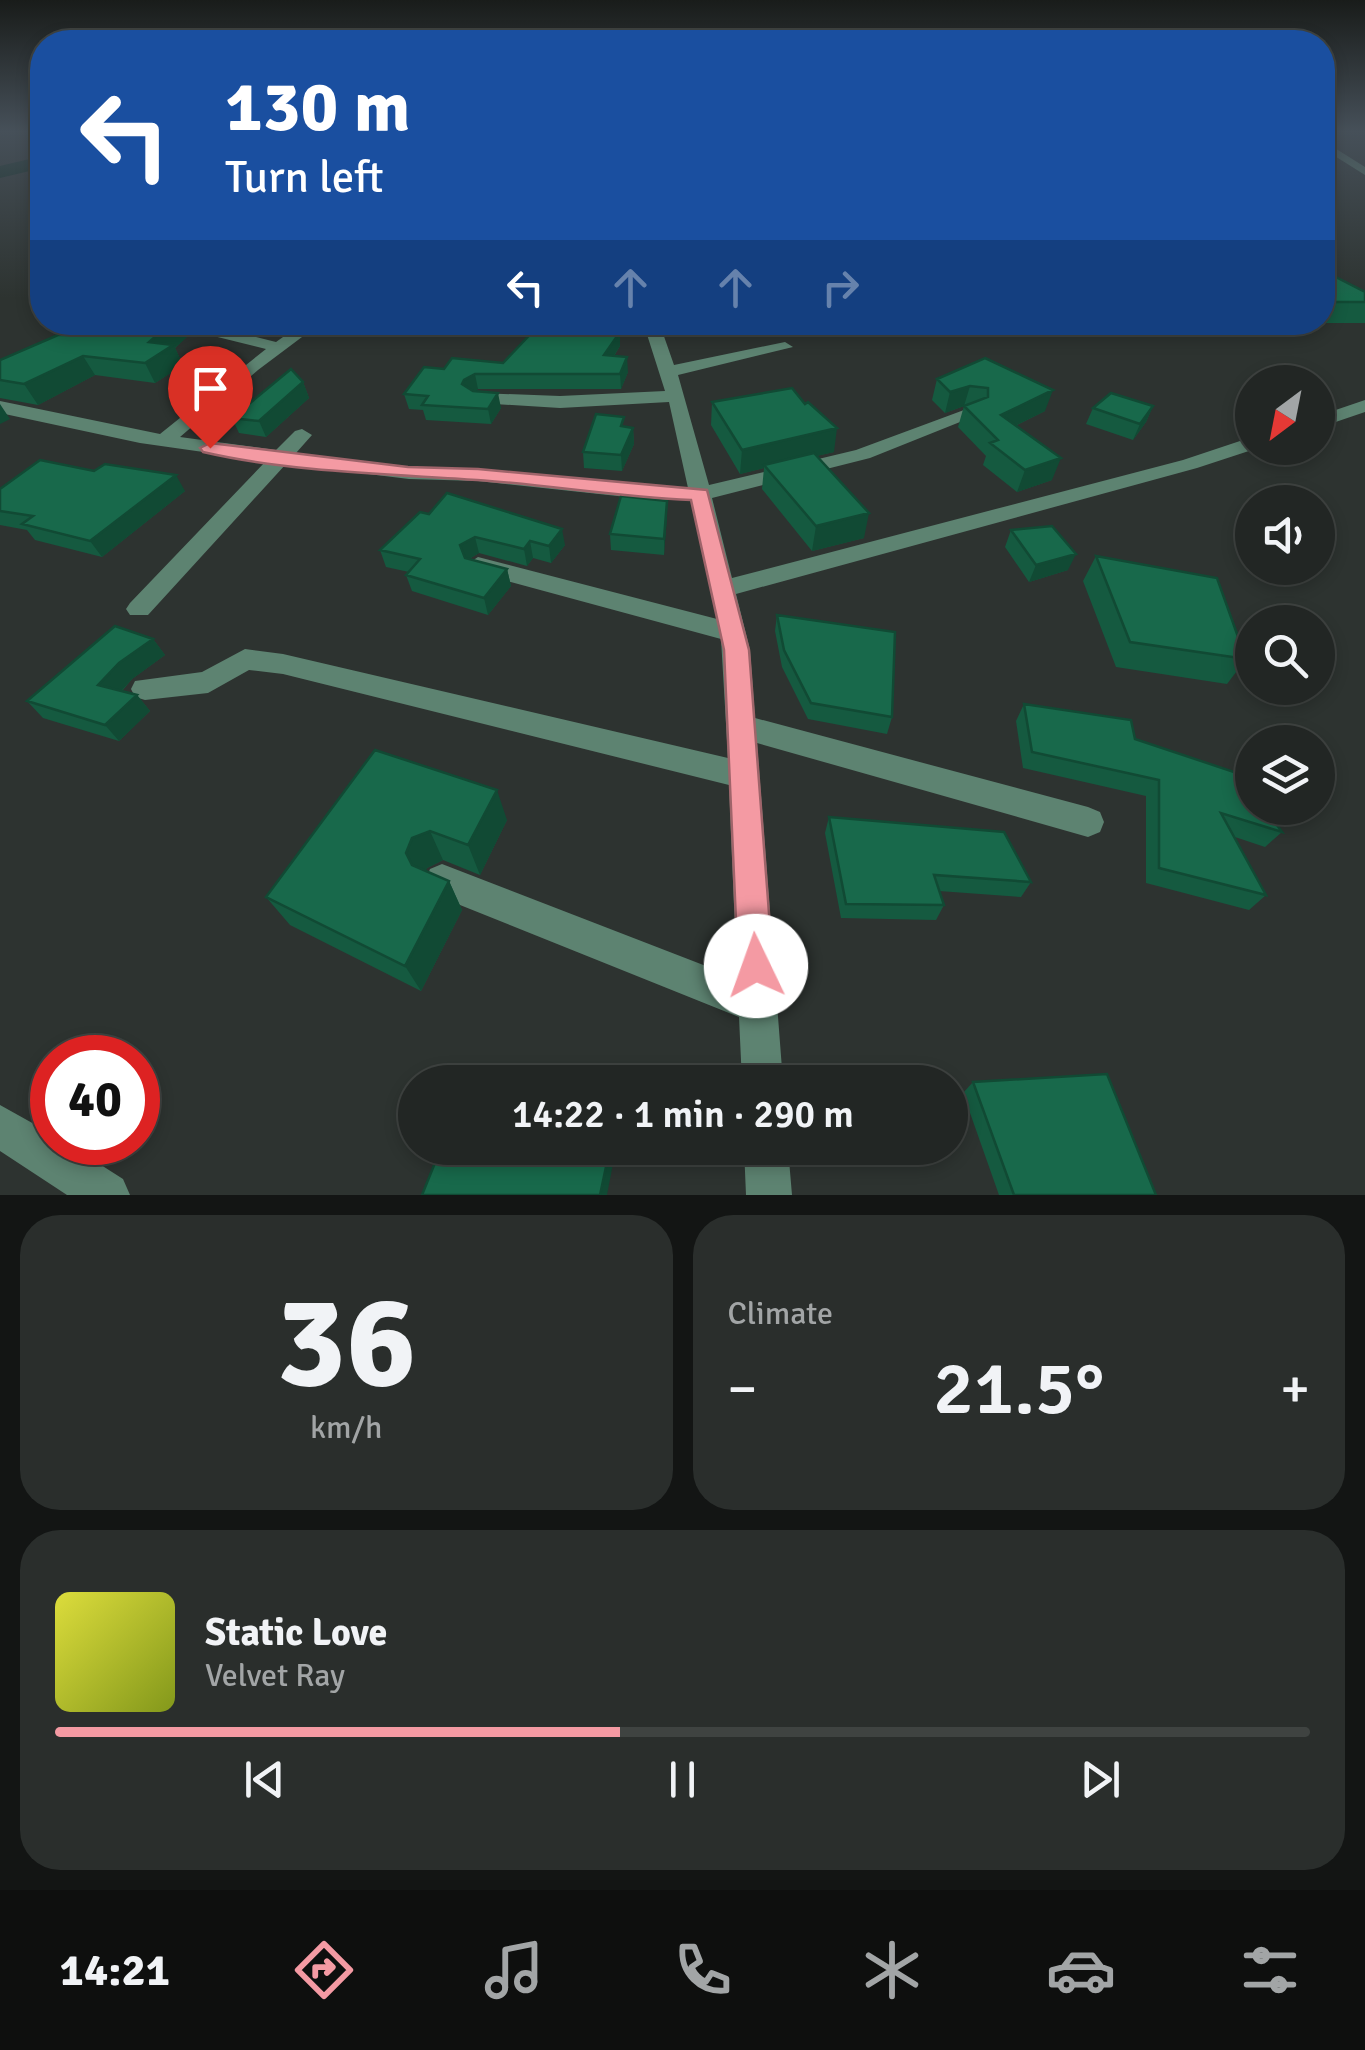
<!DOCTYPE html>
<html lang="en">
<head>
<meta charset="utf-8">
<style>
	:root { --surface:#222624; --page:#2a2e2c; --text:#f1f3f6; --muted:#a2a5a6; --line:#3f4341; --accent:#f49aa3 }
	body { margin:0; font-family:Signika,sans-serif; background:var(--page); color:var(--text); height:100vh; display:flex; flex-direction:column; font-size:38px; white-space:nowrap }
	* { box-sizing:border-box; margin:0 }
	p { font-size:32px; color:var(--muted) }
	.icon { flex:none; width:55px; height:55px; fill:none; stroke:currentColor; stroke-width:2; stroke-linecap:round; stroke-linejoin:round }
	.map { position:relative; height:1195px; overflow:hidden }
	.details { display:flex; flex-direction:column; gap:20px; padding:20px; background:#131514; flex:1 }
	.details>* { flex:none }
	.guide { position:absolute; left:30px; top:30px; width:1305px; height:305px; border-radius:40px; box-shadow:0 5px 15px #0003,0 0 0 2px var(--line); background:#1a4fa0; color:#fff; overflow:hidden }
	.needle { width:65px; rotate:212deg }
	.fabs { position:absolute; left:1235px; top:365px; display:grid; gap:20px }
	.fabs a { display:grid; place-items:center; width:100px; height:100px; border-radius:50%; background:var(--surface); box-shadow:0 5px 15px #0003,0 0 0 2px var(--line); font-size:50px }
	.speed { position:absolute; left:30px; top:1035px; display:flex; gap:20px; font-size:50px; font-weight:700; text-align:center }
	.speed>* { display:grid; place-content:center; width:130px; height:130px; border-radius:50%; background:var(--surface); box-shadow:0 5px 15px #0003,0 0 0 2px var(--line); line-height:1 }
	.speed .limit { border:15px solid #d22; background:#fff; color:#111 }
	.pin { position:absolute; display:grid; place-items:center; width:85px; height:85px; color:#fff; margin:-102px -42px; border-radius:50% 50% 50% 0; rotate:-45deg; box-shadow:0 0 10px #0007 }
	.pin .icon { rotate:45deg }
	.me { position:absolute; width:110px; margin:-55px; rotate:357deg; stroke-linejoin:round; filter:drop-shadow(0 0 8px #0008) }
	.turn { display:flex; align-items:center; gap:35px; height:210px; padding:0 30px; font-size:45px }
	.turn .icon { width:130px; height:130px; stroke-width:2.5 }
	.turn b { display:block; font-size:70px; line-height:85px }
	.lanes { display:flex; align-items:center; height:95px; padding:0 30px; background:#0003; justify-content:center; gap:50px; direction:ltr }
	.lanes .off { opacity:.35 }
	.big { font-size:75px; font-weight:600; line-height:1.1 }
	.details .tile { flex:1; display:flex; flex-direction:column; justify-content:center; gap:15px; min-width:0; padding:0 35px; border-radius:40px; background:var(--page) }
	.details .dial { align-items:center; gap:0 }
	.dial b { font-size:130px; line-height:1 }
	.song { display:flex; align-items:center; gap:30px }
	.cover { width:120px; height:120px; border-radius:15px; background:linear-gradient(135deg,hsl(60 70% 55%),hsl(70 70% 35%)) }
	.played { height:10px; border-radius:5px; background:linear-gradient(90deg,var(--accent) 45%,var(--line) 45%) }
	.keys { display:flex; justify-content:space-around; direction:ltr }
	.heat { display:flex; justify-content:space-between; align-items:center; font-size:55px; direction:ltr }
	.details .tiles { flex:1; display:grid; gap:20px; grid-template-columns:1fr 1fr }
	.tile:last-child { grid-column:span 2 }
	.trip { position:absolute; left:398px; top:1065px; width:570px; height:100px; border-radius:50px; background:var(--surface); box-shadow:0 5px 15px #0003,0 0 0 2px var(--line); font-weight:600; line-height:100px; text-align:center }
	.menu { display:flex; height:160px; justify-content:space-around; align-items:center; background:#0e0f0e; color:var(--muted) }
	.menu .icon { width:70px; height:70px }
	.menu .on { color:var(--accent) }
	.menu b { font-size:45px; color:var(--text) }
	.map>svg:first-child { display:block }
	.lines { fill:none; stroke-linecap:round; stroke-linejoin:round }
	.river { fill:#052619; fill-rule:evenodd }
	.minor { fill:#5d8371; fill-rule:evenodd }
	.wall { fill:#155a40 }
	.shaded-wall { fill:#114a34 }
	.building { fill:#18694b; stroke:#114a34; stroke-width:2.5 }
	.route { fill:#f49aa3; stroke:#9f646a; stroke-width:2.5 }
</style>
</head>
<body>
<div class="map">
<svg width="1365" height="1195" viewBox="0 0 1365 1195">
	<rect width="100%" height="100%" fill="#2d3330"/>
	<g class="lines">
		<!-- river -->
		<path class="river" d="M 42,156 L 42,168 L 0,178 L 0,166 Z"/>
		<!-- minor -->
		<path class="minor" d="M 1322,140 L 1365,167 L 1365,175 L 1322,148 Z
			M 171,322 L 197,322 L 276,342 L 304,322 L 322,322 L 258,370 L 180,437 L 276,450 L 295,431 L 302,429 L 312,435 L 296,453 L 409,467 L 478,469 L 688,488 L 669,402 L 560,408 L 478,403 L 469,398 L 478,393 L 560,396 L 665,391 L 643,322 L 659,322 L 674,365 L 785,342 L 793,347 L 678,375 L 709,485 L 856,450 L 964,410 L 978,410 L 980,414 L 870,458 L 712,498 L 732,578 L 1183,460 L 1252,437 L 1252,448 L 1258,448 L 1197,468 L 736,594 L 750,650 L 755,718 L 1088,807 L 1100,812 L 1104,822 L 1100,832 L 1088,837 L 757,743 L 783,1082 L 742,1082 L 739,1017 L 430,893 L 425,881 L 430,869 L 442,864 L 737,978 L 729,785 L 283,674 L 249,670 L 208,693 L 145,700 L 135,697 L 131,689 L 135,681 L 202,672 L 245,649 L 283,654 L 728,758 L 721,639 L 470,571 L 466,565 L 478,557 L 717,619 L 691,500 L 655,500 L 478,481 L 409,479 L 286,464 L 148,615 L 130,615 L 126,609 L 130,603 L 266,461 L 140,443 L 0,413 L 0,401 L 160,434 L 266,349 L 173,326 Z
			M 1365,400 L 1365,412 L 1318,428 L 1318,416 Z
			M 0,1105 L 52,1134 L 52,1142 L 65,1142 L 123,1179 L 130,1195 L 67,1195 L 0,1151 Z
			M 744,1148 L 788,1148 L 792,1195 L 746,1195 Z"/>
	</g>
	<!-- wall -->
	<path class="wall" d="M 1322,270 L 1365,292 L 1365,323 L 1283,323 L 1322,322 Z
		M 101,334 L 190,334 L 175,348 L 183,365 L 155,383 L 95,375 L 38,405 L 0,398 L 0,360 Z
		M 620,346 L 614,356 L 628,372 L 621,389 L 478,389 L 474,391 L 501,408 L 491,424 L 426,420 L 423,410 L 409,409 L 404,394 L 444,369 L 503,363 Z
		M 985,358 L 1045,411 L 1015,426 L 1052,480 L 1017,492 L 983,465 L 986,456 L 958,427 L 964,406 L 945,413 L 932,400 L 937,379 Z
		M 303,382 L 309,398 L 266,437 L 239,433 L 232,418 Z
		M 712,402 L 834,452 L 816,456 L 864,538 L 812,551 L 762,489 L 764,468 L 740,474 L 711,425 Z
		M 1153,406 L 1146,422 L 1133,440 L 1086,424 L 1093,408 Z
		M 624,426 L 633,428 L 634,444 L 622,471 L 584,468 L 583,452 Z
		M 0,489 L 185,491 L 102,557 L 35,540 L 27,530 L 0,525 Z
		M 667,501 L 664,555 L 611,550 L 610,534 Z
		M 420,512 L 565,545 L 551,563 L 533,558 L 527,566 L 479,553 L 469,559 L 507,569 L 511,586 L 488,615 L 412,591 L 406,575 L 409,572 L 386,567 L 380,550 Z
		M 1011,530 L 1068,570 L 1029,582 L 1005,547 Z
		M 1096,556 L 1246,659 L 1227,684 L 1116,667 L 1083,581 Z
		M 777,615 L 892,717 L 887,734 L 808,719 L 782,667 L 775,631 Z
		M 153,639 L 165,655 L 132,679 L 122,691 L 137,695 L 150,711 L 119,741 L 43,718 L 27,701 Z
		M 1024,704 L 1135,739 L 1282,832 L 1265,847 L 1235,837 L 1266,895 L 1249,910 L 1146,883 L 1146,796 L 1023,768 L 1016,721 Z
		M 375,750 L 507,820 L 480,875 L 443,860 L 427,868 L 425,871 L 449,881 L 462,910 L 421,991 L 290,925 L 266,897 Z
		M 829,817 L 1031,882 L 1021,897 L 939,891 L 944,905 L 936,920 L 841,918 L 825,833 Z
		M 973,1082 L 1156,1195 L 999,1195 L 963,1093 Z"/>
	<!-- shaded-wall -->
	<path class="shaded-wall" d="M 172,322 L 184,322 L 190,334 L 175,348 L 183,365 L 155,383 L 145,363 L 149,342 Z
		M 620,332 L 620,346 L 605,369 L 604,355 Z
		M 83,356 L 95,375 L 38,405 L 24,384 Z
		M 627,357 L 628,372 L 621,389 L 620,374 Z
		M 475,374 L 478,389 L 467,395 L 462,384 L 464,380 Z
		M 303,382 L 309,398 L 266,437 L 259,421 Z
		M 970,386 L 964,406 L 945,413 L 950,392 Z
		M 1053,390 L 1045,411 L 994,436 L 1001,415 Z
		M 498,393 L 501,408 L 491,424 L 488,409 Z
		M 0,404 L 10,419 L 0,424 Z
		M 1153,406 L 1146,422 L 1133,440 L 1140,424 Z
		M 633,428 L 634,444 L 622,471 L 621,455 Z
		M 837,428 L 834,452 L 766,468 L 764,465 L 764,468 L 740,474 L 742,450 Z
		M 1061,458 L 1052,480 L 1017,492 L 1025,470 Z
		M 176,475 L 185,491 L 102,557 L 90,541 Z
		M 667,501 L 667,517 L 664,555 L 664,539 Z
		M 869,513 L 864,538 L 812,551 L 816,526 Z
		M 562,529 L 565,545 L 551,563 L 549,546 Z
		M 475,537 L 479,553 L 464,562 L 460,545 Z
		M 530,541 L 533,558 L 527,566 L 524,549 Z
		M 1076,554 L 1068,570 L 1029,582 L 1036,565 Z
		M 507,569 L 511,586 L 488,615 L 484,598 Z
		M 153,639 L 165,655 L 132,679 L 112,701 L 98,685 L 119,663 Z
		M 137,695 L 150,711 L 119,741 L 105,725 Z
		M 497,790 L 507,820 L 480,875 L 468,845 Z
		M 430,831 L 443,860 L 427,868 L 422,882 L 406,853 L 412,838 Z
		M 449,881 L 462,910 L 421,991 L 405,966 Z
		M 610,1148 L 616,1148 L 607,1195 L 600,1195 Z"/>
	<!-- building -->
	<path class="building" d="M 1322,270 L 1365,292 L 1365,302 L 1322,302 Z
		M 104,322 L 172,322 L 149,342 L 173,345 L 145,363 L 83,356 L 24,384 L 0,380 L 0,360 L 58,335 L 101,334 Z
		M 541,323 L 620,332 L 604,355 L 627,357 L 620,374 L 475,374 L 464,380 L 462,384 L 473,391 L 498,393 L 488,409 L 422,405 L 428,396 L 404,394 L 424,367 L 444,369 L 452,358 L 503,363 Z
		M 985,358 L 1053,390 L 1001,415 L 1061,458 L 1025,470 L 990,443 L 998,440 L 964,406 L 988,397 L 988,388 L 970,386 L 950,392 L 937,379 Z
		M 291,369 L 303,382 L 259,421 L 232,418 Z
		M 792,388 L 805,404 L 808,402 L 837,428 L 742,450 L 712,402 Z
		M 1111,393 L 1153,406 L 1140,424 L 1093,408 Z
		M 596,414 L 624,417 L 621,426 L 633,428 L 621,455 L 583,452 Z
		M 814,453 L 869,513 L 816,526 L 764,465 Z
		M 40,460 L 94,471 L 105,464 L 176,475 L 90,541 L 22,524 L 33,516 L 0,511 L 0,489 Z
		M 447,493 L 562,529 L 549,546 L 530,541 L 524,549 L 475,537 L 460,545 L 465,558 L 507,569 L 484,598 L 406,575 L 420,559 L 380,550 L 420,512 L 429,514 Z
		M 621,496 L 667,501 L 664,539 L 610,534 Z
		M 1052,526 L 1076,554 L 1036,565 L 1011,530 Z
		M 1096,556 L 1217,578 L 1246,659 L 1130,642 Z
		M 777,615 L 895,632 L 892,717 L 811,703 L 784,650 Z
		M 115,626 L 153,639 L 119,663 L 98,685 L 137,695 L 105,725 L 27,701 Z
		M 1024,704 L 1131,720 L 1135,739 L 1243,775 L 1252,789 L 1252,808 L 1265,808 L 1282,832 L 1221,813 L 1266,895 L 1159,868 L 1159,780 L 1032,752 Z
		M 375,750 L 497,790 L 468,845 L 430,831 L 412,838 L 406,853 L 412,865 L 449,881 L 405,966 L 266,897 Z
		M 829,817 L 1004,832 L 1031,882 L 934,875 L 944,905 L 846,904 Z
		M 470,1072 L 526,1082 L 466,1082 Z
		M 1107,1074 L 1156,1195 L 1014,1195 L 973,1082 Z
		M 441,1148 L 610,1148 L 600,1195 L 422,1195 Z"/>
	<!-- sky -->
	<linearGradient id="sky" x2="0" y2="1"><stop stop-color="#191c1a"/><stop offset="0.44" stop-color="#465059"/><stop offset="1" stop-color="#465059" stop-opacity="0"/></linearGradient>
	<rect width="1365" height="298" fill="url(#sky)"/>
	<!-- route -->
	<path class="route" d="M 210,443 L 408,467 L 478,469 L 707,490 L 749,650 L 773,966 L 768,979 L 756,984 L 743,979 L 738,966 L 724,650 L 691,500 C 619,497 549,485 477,480 C 389,474 289,472 203,452 L 200,448 Z"/>
</svg>
<div class="fabs">
<a><svg class="needle" viewBox="-14 -14 28 28"><path d="M0-13l5 13h-10z" fill="#e53935"/><path d="M0 13l5-13h-10z" fill="#a2a5a6"/></svg></a>
<a><svg class="icon" aria-label="sound" viewBox="0 0 24 24"><path d="M4 9h4l5-4v14l-5-4H4zM17 9q2 3 0 6"/></svg></a>
<a><svg class="icon" aria-label="search" viewBox="0 0 24 24"><circle cx="10" cy="10" r="6"/><path d="M15 15l6 6"/></svg></a>
<a><svg class="icon" aria-label="layers" viewBox="0 0 24 24"><path d="M12 4l9 5-9 5-9-5zM3 14l9 5 9-5"/></svg></a>
</div>
<div class="speed"><div class="limit">40</div></div>
<div class="pin" style="left:210px;top:448px;background:#d93025"><svg class="icon" aria-label="arrive" viewBox="0 0 24 24"><path d="M6 21V4h12l-3 4 3 4H6"/></svg></div>
<svg class="me" style="left:756px;top:966px" viewBox="-20 -20 40 40"><circle r="19" fill="#fff"/><path d="M0-13L10 11 0 6-10 11z" fill="#f49aa3"/></svg>
<div class="trip">14:22 · 1 min · 290 m</div>
<div class="guide">
<div class="turn"><svg class="icon" aria-label="left" viewBox="0 0 24 24"><path d="M17 20v-9H6M10 6l-5 5 5 5"/></svg><div><b>130 m</b>Turn left</div></div>
<div class="lanes"><svg class="icon" aria-label="left" viewBox="0 0 24 24"><path d="M17 20v-9H6M10 6l-5 5 5 5"/></svg><svg class="icon off" aria-label="ahead" viewBox="0 0 24 24"><path d="M12 20V5M6 11l6-6 6 6"/></svg><svg class="icon off" aria-label="ahead" viewBox="0 0 24 24"><path d="M12 20V5M6 11l6-6 6 6"/></svg><svg class="icon off" aria-label="right" viewBox="0 0 24 24"><path d="M7 20v-9h11M14 6l5 5-5 5"/></svg></div>
</div>
</div>
<section class="details">
<div class="tiles">
<div class="tile dial"><b>36</b><p>km/h</p></div>
<div class="tile"><p>Climate</p>
<div class="heat"><a>−</a><b class="big">21.5°</b><a>+</a></div>
</div>
<div class="tile">
<div class="song"><i class="cover"></i><div><b>Static Love</b><p>Velvet Ray</p></div></div>
<div class="played"></div>
<div class="keys"><svg class="icon" aria-label="previous" viewBox="0 0 24 24"><path d="M18 5L8 12l10 7zM5 5v14"/></svg><svg class="icon" aria-label="pause" viewBox="0 0 24 24"><path d="M8 5v14M16 5v14"/></svg><svg class="icon" aria-label="next" viewBox="0 0 24 24"><path d="M6 5l10 7-10 7zM19 5v14"/></svg></div>
</div>
</div>
</section>
<nav class="menu">
<b>14:21</b>
<svg class="icon on" aria-label="directions" viewBox="0 0 24 24"><path d="M12 3l9 9-9 9-9-9zM9 14v-3h6M13 9l2 2-2 2"/></svg>
<svg class="icon" aria-label="music" viewBox="0 0 24 24"><path d="M9 18V5l10-2v13"/><circle cx="6" cy="18" r="3"/><circle cx="16" cy="16" r="3"/></svg>
<svg class="icon" aria-label="phone" viewBox="0 0 24 24"><path d="M5 4h4l2 5-3 2q2 4 5 5l2-3 5 2v4C11 20 4 13 5 4z"/></svg>
<svg class="icon" aria-label="climate" viewBox="0 0 24 24"><path d="M12 3v18M4 7l16 10M4 17L20 7"/></svg>
<svg class="icon" aria-label="car" viewBox="0 0 24 24"><path d="M5 17H2v-5l4-1 3-4h7l3 4 3 1v5h-3M9 17h6M6 11h13"/><circle cx="7" cy="17" r="2"/><circle cx="17" cy="17" r="2"/></svg>
<svg class="icon" aria-label="filters" viewBox="0 0 24 24"><path d="M4 7h16M4 17h16"/><circle cx="9" cy="7" r="2"/><circle cx="15" cy="17" r="2"/></svg>
</nav>
</body>
</html>
